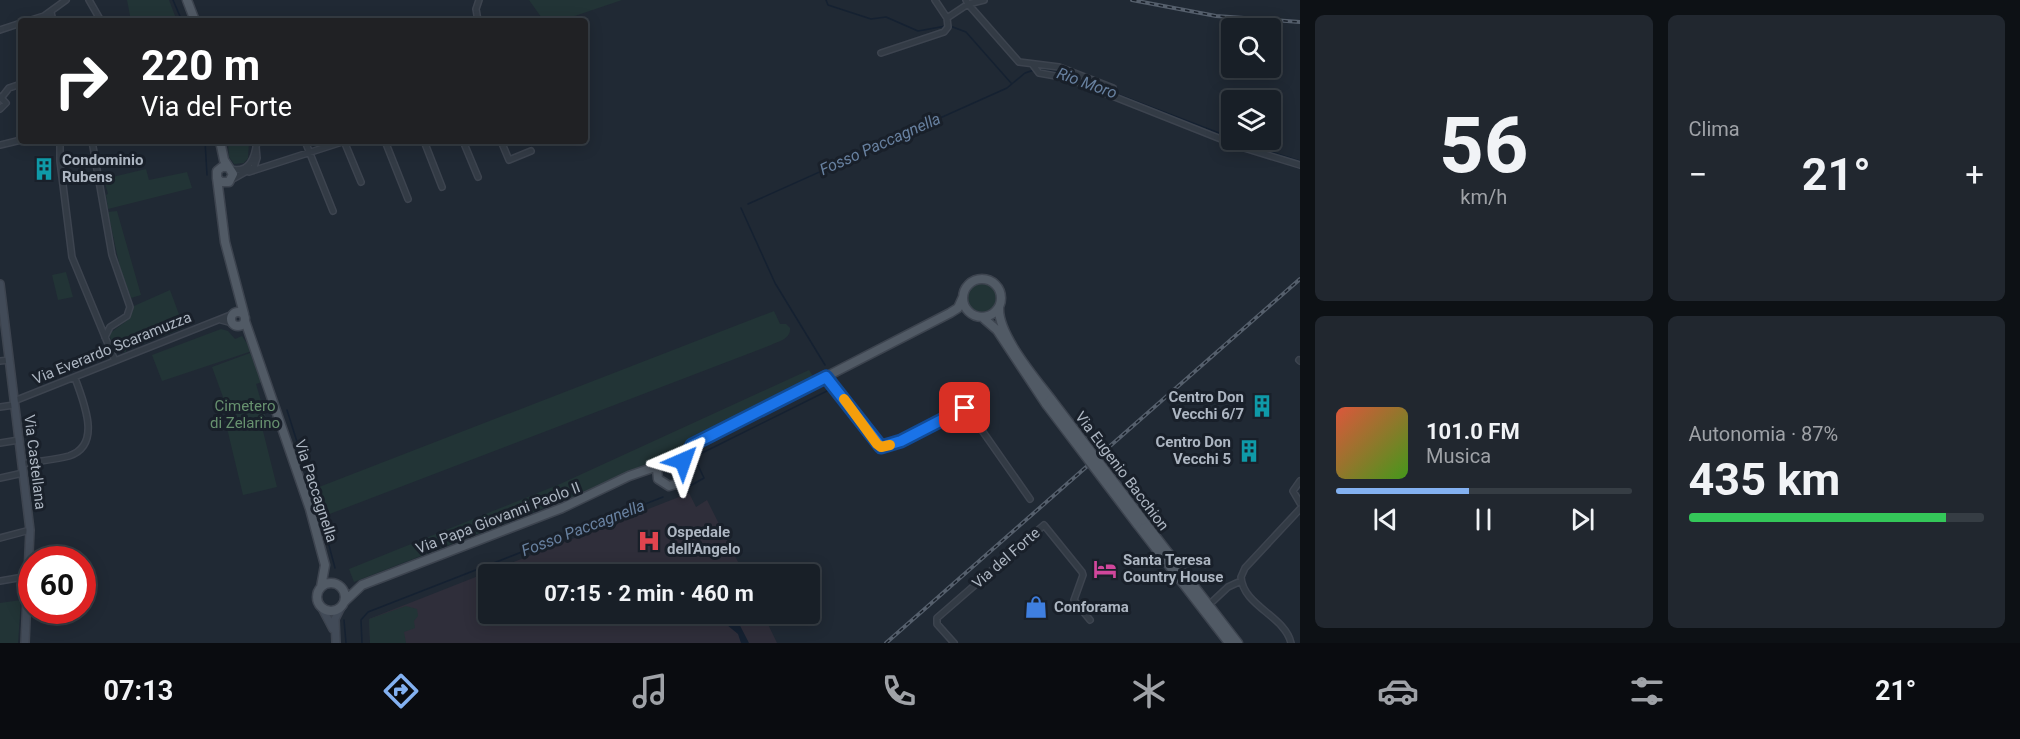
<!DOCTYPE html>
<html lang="it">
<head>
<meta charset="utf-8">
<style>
	:root { --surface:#181f27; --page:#21272f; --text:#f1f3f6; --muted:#9fa2a7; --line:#363d44; --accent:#83b1f1 }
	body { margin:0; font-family:Roboto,sans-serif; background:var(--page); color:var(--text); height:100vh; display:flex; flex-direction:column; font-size:22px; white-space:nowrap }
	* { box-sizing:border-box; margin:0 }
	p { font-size:20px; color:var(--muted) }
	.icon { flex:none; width:33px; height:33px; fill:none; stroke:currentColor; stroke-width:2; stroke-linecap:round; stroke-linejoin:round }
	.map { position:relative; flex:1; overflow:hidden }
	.sheet { display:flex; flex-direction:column; gap:15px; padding:15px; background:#0d1115; width:720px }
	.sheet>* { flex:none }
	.hud { position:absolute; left:18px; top:18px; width:570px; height:126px; border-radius:6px; box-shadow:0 3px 15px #0003,0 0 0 2px var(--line); background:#202124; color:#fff; overflow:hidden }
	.buttons { position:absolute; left:1221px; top:18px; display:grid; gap:12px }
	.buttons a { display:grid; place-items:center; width:60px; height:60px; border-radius:6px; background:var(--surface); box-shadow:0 3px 15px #0003,0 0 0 2px var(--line); font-size:30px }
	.speed { position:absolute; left:18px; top:546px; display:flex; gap:12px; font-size:30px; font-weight:700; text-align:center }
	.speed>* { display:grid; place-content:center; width:78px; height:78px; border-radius:50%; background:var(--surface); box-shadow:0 3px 15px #0003,0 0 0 2px var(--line); line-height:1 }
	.speed .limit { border:9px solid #d22; background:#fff; color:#111 }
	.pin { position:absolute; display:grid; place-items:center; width:51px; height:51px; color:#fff; margin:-26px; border-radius:12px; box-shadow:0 3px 9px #0006 }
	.me { position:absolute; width:66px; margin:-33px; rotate:43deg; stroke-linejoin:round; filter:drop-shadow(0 0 4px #0008) }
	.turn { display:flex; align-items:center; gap:21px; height:126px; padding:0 24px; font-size:27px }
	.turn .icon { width:78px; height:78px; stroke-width:2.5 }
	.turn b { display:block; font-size:42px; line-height:51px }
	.big { font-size:45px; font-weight:700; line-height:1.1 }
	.sheet .widget { flex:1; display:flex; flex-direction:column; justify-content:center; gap:9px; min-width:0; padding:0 21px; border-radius:9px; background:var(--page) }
	.sheet .dial { align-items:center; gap:0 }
	.dial b { font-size:78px; line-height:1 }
	.song { display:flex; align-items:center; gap:18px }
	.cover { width:72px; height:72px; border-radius:9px; background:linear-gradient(135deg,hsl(10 70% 55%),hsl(100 70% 35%)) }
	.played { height:6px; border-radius:3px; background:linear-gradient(90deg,var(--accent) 45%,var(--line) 45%) }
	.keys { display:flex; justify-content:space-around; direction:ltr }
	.heat { display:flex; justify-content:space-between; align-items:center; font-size:33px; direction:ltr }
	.charge { height:9px; border-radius:4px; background:linear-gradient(90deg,#34c759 87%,var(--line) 0) }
	.sheet .tiles { flex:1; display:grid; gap:15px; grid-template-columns:repeat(2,1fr) }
	.trip { position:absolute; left:478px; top:564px; width:342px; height:60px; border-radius:6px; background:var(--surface); box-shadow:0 3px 15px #0003,0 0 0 2px var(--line); font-weight:700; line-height:60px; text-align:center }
	.tab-bar { display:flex; height:96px; justify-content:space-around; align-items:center; background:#0a0c10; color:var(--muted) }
	.tab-bar .icon { width:42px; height:42px }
	.tab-bar .active { color:var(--accent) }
	.tab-bar b { font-size:27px; color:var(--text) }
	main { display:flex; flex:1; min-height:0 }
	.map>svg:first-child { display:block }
	.medical { fill:#2f2e3a }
	.green { fill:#223436 }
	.water { fill:#152131 }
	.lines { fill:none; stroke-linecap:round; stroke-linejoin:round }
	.stream { stroke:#152131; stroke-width:1.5 }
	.street-casing { stroke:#3d444f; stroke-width:8 }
	.secondary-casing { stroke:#3d444f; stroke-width:10 }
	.primary-casing { stroke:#3d444f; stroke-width:11 }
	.street { stroke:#333b45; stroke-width:5 }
	.secondary { stroke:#424b58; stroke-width:7 }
	.primary { stroke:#515a65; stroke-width:8 }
	.rail-casing { stroke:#555f6c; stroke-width:4 }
	.rail { stroke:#19202a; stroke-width:1.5; stroke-dasharray:4.5; stroke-linecap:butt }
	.primary-bridge-casing { stroke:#3d444f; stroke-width:11; stroke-linecap:butt }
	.primary-bridge { stroke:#515a65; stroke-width:8 }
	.route-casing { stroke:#114b97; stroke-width:15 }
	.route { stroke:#1a73e8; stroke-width:10 }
	.slow { stroke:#f59e0b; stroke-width:10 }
	.labels { text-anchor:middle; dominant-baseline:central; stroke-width:6; stroke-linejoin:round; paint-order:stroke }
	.poi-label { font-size:15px; font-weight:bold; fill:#adb6c2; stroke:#19202a; text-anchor:start }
	.street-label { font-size:15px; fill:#adb6c2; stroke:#19202a }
	.park-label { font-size:15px; fill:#67916f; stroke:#19202a }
	.water-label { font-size:16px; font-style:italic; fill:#6881a0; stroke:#19202a }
</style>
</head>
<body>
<main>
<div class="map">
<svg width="1300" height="643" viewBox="0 0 1300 643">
	<rect width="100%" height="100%" fill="#202934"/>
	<!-- medical -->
	<path class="medical" d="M 689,493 L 696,507 L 707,500 L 744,574 L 489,574 L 489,614 L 763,614 L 777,643 L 370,643 L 369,619 Z"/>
	<!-- green -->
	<path class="green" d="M 127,0 L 169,0 L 177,21 L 131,21 Z
		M 529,0 L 622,0 L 560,21 L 544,21 Z
		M 228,141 L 249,141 L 248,158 L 244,163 L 234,164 L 229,157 Z
		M 146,169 L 149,180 L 187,172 L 192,188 L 108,209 L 106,195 L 108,194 L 104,179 Z
		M 117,211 L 141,295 L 131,298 L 120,268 L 108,212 Z
		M 66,272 L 73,297 L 58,300 L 52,275 Z
		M968 298a14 14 0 1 1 28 0a14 14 0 1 1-28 0Z
		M 170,290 L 184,328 L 126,350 L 126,352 L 115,351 L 109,334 L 129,319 L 134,306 Z
		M 774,311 L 780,324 L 786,324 L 790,328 C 791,339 779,341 771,345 L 327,515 L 319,487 Z
		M 221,329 L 228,331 L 235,339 L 242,336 L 252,351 L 162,381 L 152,355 Z
		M 250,353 L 262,382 L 256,384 L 268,425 L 262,427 L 277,487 L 243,495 L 220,399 L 223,397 L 212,367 Z
		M 809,370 L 813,376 L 821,374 L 687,443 L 681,451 L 657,464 L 354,582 L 349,569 L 560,484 Z
		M 21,600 L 18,643 L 0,643 L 0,603 Z
		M 406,606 L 417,609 L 418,616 L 414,621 L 415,628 L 404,632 L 406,643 L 370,643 L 369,619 Z"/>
	<!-- water -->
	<path class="water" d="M 692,614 L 734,614 L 749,643 L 741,643 L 738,634 L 727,625 L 701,625 Z"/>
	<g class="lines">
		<!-- stream -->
		<path class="stream" d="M 173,0 L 182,21
			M 826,0 L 828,5 L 871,19 L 886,17 L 918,31 L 946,26
			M 950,26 L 966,32 L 1011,83
			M 1039,70 L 1062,73 L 1232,138
			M 1234,140 L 1300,161
			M 205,141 L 207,175
			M 748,204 L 1007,88 L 1025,73 L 1034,70
			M 741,208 L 775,283 L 825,365
			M 836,386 L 839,385 L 837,382
			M 287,410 L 298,445
			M 300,449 L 321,518
			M 690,486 L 704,478 L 694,457 L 831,389
			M 323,523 L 335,568
			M 344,620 L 346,643
			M 362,643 L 361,620 L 368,612 L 663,497"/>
		<!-- street casing -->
		<g class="street-casing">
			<path id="street" d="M 89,0 L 101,21
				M 935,0 L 947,18 L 968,4 L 1019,62 L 1059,67 L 1113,88
				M 966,0 L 968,4 L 984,0
				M 51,12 L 53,21
				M 28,21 L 44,16 L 66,0
				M 478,21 L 476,9 L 479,0
				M 0,30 L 21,23
				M 881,53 L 944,32 L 948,27 L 947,18
				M 1033,65 L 1039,73 L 1067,78 L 1241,147 L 1300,165
				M 0,97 L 6,103 L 0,109
				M 2,97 L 9,88 L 21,84
				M 60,141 L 60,161 L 72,257 L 115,361
				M 92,141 L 112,255 L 130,307 L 127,316 L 110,327 L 105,337
				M 305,141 L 333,211
				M 344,141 L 361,182
				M 385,141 L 408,199
				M 424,141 L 442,187
				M 463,141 L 478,177
				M 501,141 L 509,160 L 531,151
				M 0,145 L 21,140
				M 230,169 C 250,174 255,157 257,141
				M 249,172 L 345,141
				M 231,180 L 254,167 L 257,158 L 256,147
				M 221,320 L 232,323
				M 1299,360 L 1300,361
				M 0,361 L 10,360
				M 826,377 L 881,447 L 901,441 L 958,410 L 967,409 L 1030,499
				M 14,401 L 233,314
				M 0,407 L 14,405
				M 0,443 L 19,440
				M 22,464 C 38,461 54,460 69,456 C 103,445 83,401 75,378
				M 0,478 L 23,473
				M 1300,481 L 1293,491 L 1300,503
				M 0,538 L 30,530
				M 0,581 L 29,576
				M 1213,601 L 1228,587 L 1241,581
				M 954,643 L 937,624 L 937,618 L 1044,525 L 1082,572 L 1083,575 L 1074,600 L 1090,620
				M 1291,643 C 1285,616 1243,606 1241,577 L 1245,568 L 1300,509"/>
		</g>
		<!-- secondary casing -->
		<g class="secondary-casing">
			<path id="secondary" d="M 0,284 L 30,530 L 25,643
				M 323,610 L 333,629
				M 336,643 L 335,619 L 341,607"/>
		</g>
		<!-- primary casing -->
		<g class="primary-casing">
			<path id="primary" d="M 187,0 L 195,21
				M 220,141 L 224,160 L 233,174 L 229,182 L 221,182 L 217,178 L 217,171 L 222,167 L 228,167
				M 217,178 L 225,242 L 244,314
				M963 298a19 19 0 1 1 38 0a19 19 0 1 1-38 0Z
				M 999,308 C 998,335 1035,378 1051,399
				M231 319a7 7 0 1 1 14 0a7 7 0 1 1-14 0Z
				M 982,317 L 997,330 L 1046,404
				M 245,321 L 310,509 L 325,565 L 321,587
				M 673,459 L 697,443 L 950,313 L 958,308 L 963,297
				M 683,466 L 675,459 L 663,461 L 657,469 L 658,479 L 669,486 L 679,483 C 688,472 680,461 688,450
				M 1143,520 L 1238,643
				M 1137,524 L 1229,643
				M317 597a14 14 0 1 1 28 0a14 14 0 1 1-28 0Z
				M 345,601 L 362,585 L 562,508 L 629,476 L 658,466"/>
		</g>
		<!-- street -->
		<use href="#street" class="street"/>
		<!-- secondary -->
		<use href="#secondary" class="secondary"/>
		<!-- primary -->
		<use href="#primary" class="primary"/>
		<!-- rail casing -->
		<g class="rail-casing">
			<path id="rail" d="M 1132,0 L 1216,16 L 1300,22
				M 886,643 L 1300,279"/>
		</g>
		<!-- rail -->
		<use href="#rail" class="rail"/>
		<!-- primary-bridge casing -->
		<g class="primary-bridge-casing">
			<path id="primary-bridge" d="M 1051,399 L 1143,520
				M 1046,404 L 1137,524"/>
		</g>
		<!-- primary-bridge -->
		<use href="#primary-bridge" class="primary-bridge"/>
	</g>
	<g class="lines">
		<!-- route casing -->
		<g class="route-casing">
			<path id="route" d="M 683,461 L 692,445 L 826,377 L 881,447 L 901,441 L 965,408"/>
		</g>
		<!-- route -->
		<use href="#route" class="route"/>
		<!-- slow -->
		<path class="slow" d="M 844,399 L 877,444 L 881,447 L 890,445"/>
	</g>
	<!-- icons -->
	<defs>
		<g id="building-bare" transform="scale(1.8)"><path d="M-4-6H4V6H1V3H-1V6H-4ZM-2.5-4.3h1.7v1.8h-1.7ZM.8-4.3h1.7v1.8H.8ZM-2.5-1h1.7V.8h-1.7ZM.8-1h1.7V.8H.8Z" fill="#0f9aa8" stroke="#19202a" stroke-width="2.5" paint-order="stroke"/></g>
		<g id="hospital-bare" transform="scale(1.8)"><path d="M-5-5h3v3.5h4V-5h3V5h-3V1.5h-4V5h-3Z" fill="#e0444e" stroke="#19202a" stroke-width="2.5" paint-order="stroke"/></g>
		<g id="hotel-bare" transform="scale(1.8)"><path d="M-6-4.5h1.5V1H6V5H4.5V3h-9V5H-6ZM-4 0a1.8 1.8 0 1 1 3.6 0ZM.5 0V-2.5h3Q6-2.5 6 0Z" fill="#d1479c" stroke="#19202a" stroke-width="2.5" paint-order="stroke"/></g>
		<g id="shop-bare" transform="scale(1.8)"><path d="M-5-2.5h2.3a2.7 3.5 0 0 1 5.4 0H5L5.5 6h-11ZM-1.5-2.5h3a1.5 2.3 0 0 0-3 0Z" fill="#3f7fe0" stroke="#19202a" stroke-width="2.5" paint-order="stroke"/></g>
	</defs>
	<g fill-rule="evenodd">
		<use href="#building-bare" x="44" y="169"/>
		<use href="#building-bare" x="1262" y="406"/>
		<use href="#building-bare" x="1249" y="451"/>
		<use href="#hospital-bare" x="649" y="541"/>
		<use href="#hotel-bare" x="1105" y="569"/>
		<use href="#shop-bare" x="1036" y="607"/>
	</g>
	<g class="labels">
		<!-- poi labels -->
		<g class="poi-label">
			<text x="62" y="160">Condominio<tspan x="62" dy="17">Rubens</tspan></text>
			<text x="1244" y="397" text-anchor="end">Centro Don<tspan x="1244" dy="17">Vecchi 6/7</tspan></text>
			<text x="1231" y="442" text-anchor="end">Centro Don<tspan x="1231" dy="17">Vecchi 5</tspan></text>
			<text x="667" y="532">Ospedale<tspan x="667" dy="17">dell'Angelo</tspan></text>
			<text x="1123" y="560">Santa Teresa<tspan x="1123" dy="17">Country House</tspan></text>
			<text x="1054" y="607">Conforama</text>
		</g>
		<!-- street labels -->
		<g class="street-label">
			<text transform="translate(112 348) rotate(-22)">Via Everardo Scaramuzza</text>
			<text transform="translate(35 462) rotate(83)">Via Castellana</text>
			<text transform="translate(1122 471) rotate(53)">Via Eugenio Bacchion</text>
			<text transform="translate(316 491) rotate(72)">Via Paccagnella</text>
			<text transform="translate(498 518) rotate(-21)">Via Papa Giovanni Paolo II</text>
			<text transform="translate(1006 558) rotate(-41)">Via del Forte</text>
		</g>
		<!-- park labels -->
		<g class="park-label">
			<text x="245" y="406">Cimetero<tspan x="245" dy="17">di Zelarino</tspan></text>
		</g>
		<!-- water labels -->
		<g class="water-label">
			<text transform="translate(1087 83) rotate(20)">Rio Moro</text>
			<text transform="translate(880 144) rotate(-24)">Fosso Paccagnella</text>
			<text transform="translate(583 528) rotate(-21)">Fosso Paccagnella</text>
		</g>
	</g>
</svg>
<div class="buttons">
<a><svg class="icon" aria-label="search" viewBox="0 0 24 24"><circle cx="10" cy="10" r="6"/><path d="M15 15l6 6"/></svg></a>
<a><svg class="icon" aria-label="layers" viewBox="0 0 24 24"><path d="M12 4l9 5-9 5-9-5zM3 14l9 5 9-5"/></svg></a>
</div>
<div class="speed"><div class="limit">60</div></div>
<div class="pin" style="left:965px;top:408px;background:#d93025"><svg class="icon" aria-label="arrive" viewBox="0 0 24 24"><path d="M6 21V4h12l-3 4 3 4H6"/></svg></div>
<svg class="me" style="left:683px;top:461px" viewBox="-20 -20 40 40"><path d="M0-17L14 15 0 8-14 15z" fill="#1a73e8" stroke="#fff" stroke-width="4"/></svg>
<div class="trip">07:15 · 2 min · 460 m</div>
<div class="hud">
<div class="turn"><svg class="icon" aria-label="right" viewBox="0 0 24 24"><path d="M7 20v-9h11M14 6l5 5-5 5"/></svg><div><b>220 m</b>Via del Forte</div></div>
</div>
</div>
<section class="sheet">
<div class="tiles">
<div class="widget dial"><b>56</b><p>km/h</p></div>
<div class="widget"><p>Clima</p>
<div class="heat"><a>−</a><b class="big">21°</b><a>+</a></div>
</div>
<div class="widget">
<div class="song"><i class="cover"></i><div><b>101.0 FM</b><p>Musica</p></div></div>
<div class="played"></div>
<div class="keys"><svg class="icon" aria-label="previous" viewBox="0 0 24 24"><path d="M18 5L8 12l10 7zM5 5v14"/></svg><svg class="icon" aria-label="pause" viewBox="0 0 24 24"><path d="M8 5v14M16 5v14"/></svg><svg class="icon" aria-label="next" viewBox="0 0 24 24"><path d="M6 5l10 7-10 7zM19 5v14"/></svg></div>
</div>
<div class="widget"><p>Autonomia · 87%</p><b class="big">435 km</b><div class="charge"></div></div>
</div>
</section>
</main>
<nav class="tab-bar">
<b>07:13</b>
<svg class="icon active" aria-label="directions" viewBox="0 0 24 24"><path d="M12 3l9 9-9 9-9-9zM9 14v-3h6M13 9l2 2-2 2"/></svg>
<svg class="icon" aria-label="music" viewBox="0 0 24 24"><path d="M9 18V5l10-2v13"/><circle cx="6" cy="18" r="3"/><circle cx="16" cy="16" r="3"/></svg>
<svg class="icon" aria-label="phone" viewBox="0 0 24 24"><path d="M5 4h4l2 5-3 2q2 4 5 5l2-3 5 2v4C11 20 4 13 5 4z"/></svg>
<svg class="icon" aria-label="climate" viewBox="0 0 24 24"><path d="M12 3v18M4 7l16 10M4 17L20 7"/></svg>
<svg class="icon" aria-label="car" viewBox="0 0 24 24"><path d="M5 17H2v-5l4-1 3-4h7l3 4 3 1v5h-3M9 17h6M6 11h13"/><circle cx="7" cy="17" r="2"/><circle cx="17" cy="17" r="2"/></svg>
<svg class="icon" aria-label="filters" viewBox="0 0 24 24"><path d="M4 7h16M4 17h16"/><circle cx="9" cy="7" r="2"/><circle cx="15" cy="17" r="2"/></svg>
<b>21°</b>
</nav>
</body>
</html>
